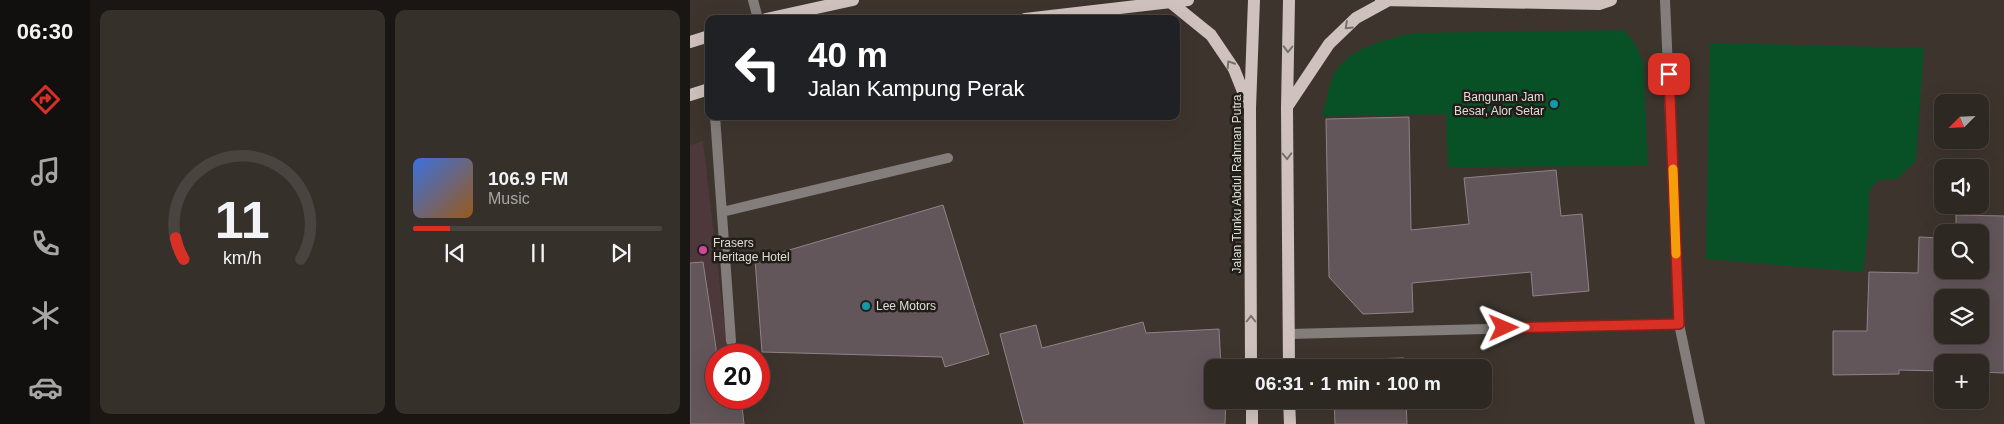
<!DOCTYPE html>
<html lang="en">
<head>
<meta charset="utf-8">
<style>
	:root { --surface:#2e2822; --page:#36302a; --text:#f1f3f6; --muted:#a7a6a5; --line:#494440; --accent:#d93025 }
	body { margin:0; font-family:Arial,sans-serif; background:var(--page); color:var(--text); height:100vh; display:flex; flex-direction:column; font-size:19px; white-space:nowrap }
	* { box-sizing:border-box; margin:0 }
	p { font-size:16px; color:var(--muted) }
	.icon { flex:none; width:28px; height:28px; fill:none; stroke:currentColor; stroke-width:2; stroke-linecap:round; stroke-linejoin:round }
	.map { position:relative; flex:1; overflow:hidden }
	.details { display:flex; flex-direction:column; gap:10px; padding:10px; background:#191613; width:600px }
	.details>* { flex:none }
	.top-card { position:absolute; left:15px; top:15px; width:475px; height:105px; border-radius:10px; box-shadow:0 5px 20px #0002,0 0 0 1px var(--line); background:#202124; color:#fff; overflow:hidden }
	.needle { width:32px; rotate:246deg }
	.tools { position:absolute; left:1244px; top:94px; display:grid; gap:10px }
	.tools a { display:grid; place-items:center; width:55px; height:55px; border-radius:10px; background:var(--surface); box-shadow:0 5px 20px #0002,0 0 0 1px var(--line); font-size:25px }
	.speed { position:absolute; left:15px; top:344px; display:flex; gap:10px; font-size:25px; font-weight:700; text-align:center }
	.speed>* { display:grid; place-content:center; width:65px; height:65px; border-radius:50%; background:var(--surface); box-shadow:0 5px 20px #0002,0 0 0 1px var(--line); line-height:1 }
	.speed .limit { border:8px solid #d22; background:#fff; color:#111 }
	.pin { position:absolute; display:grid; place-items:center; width:42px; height:42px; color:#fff; margin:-21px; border-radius:10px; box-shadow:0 2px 8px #0006 }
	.me { position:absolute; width:55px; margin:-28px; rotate:89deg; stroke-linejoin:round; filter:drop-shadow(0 0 4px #0008) }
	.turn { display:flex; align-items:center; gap:18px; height:105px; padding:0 20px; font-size:22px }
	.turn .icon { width:65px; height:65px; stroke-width:2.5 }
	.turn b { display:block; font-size:35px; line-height:42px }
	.details .card { flex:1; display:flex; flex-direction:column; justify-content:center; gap:8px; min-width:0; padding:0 18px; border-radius:10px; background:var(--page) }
	.details .dial { align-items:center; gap:0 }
	.dial svg { height:130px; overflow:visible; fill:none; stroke:var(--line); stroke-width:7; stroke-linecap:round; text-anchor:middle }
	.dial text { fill:var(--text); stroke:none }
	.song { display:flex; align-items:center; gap:15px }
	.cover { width:60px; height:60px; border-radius:8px; background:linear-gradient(135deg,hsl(220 70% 55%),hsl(30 70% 35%)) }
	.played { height:5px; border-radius:2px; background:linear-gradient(90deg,var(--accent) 15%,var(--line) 15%) }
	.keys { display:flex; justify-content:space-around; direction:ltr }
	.details .tiles { flex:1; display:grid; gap:10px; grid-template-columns:repeat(2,1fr) }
	.trip { position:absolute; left:514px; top:359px; width:288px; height:50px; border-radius:10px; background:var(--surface); box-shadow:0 5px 20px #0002,0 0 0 1px var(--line); font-weight:800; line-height:50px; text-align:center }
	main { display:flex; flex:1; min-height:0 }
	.dock { display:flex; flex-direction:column; width:90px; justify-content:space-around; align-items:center; background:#12100e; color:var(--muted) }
	.dock .icon { width:35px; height:35px }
	.dock .current { color:var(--accent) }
	.dock b { font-size:22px; color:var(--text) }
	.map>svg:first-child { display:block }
	.commercial { fill:#4d383b }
	.green { fill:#085126 }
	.building { fill:#63565a; stroke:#908287; fill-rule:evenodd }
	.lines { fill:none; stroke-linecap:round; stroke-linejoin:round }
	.lane { stroke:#837d7b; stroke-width:10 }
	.street { stroke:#837d7b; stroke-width:10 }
	.primary { stroke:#cfc2be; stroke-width:12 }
	.oneway { stroke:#78706c }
	.route-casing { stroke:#8d1f18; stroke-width:12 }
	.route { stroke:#d93025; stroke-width:9 }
	.slow { stroke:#f59e0b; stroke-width:9 }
	.culture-dot { fill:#0f9aa8; stroke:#211e1a; stroke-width:2 }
	.hotel-dot { fill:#d1479c; stroke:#211e1a; stroke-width:2 }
	.labels { text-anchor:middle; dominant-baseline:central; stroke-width:5; stroke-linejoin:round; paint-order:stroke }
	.poi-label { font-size:12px; fill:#e0dcd6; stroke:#211e1a; text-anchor:start }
	.street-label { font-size:12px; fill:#e0dcd6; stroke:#211e1a }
</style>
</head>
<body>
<main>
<nav class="dock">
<b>06:30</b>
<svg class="icon current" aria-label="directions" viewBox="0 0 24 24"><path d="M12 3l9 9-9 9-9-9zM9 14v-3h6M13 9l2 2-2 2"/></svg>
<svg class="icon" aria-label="music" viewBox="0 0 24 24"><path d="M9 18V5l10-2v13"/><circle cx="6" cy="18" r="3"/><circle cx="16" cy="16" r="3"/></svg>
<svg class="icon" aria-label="phone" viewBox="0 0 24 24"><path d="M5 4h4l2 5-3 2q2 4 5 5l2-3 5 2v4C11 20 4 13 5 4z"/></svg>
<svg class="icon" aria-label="climate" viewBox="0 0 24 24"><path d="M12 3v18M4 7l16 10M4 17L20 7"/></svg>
<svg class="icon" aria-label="car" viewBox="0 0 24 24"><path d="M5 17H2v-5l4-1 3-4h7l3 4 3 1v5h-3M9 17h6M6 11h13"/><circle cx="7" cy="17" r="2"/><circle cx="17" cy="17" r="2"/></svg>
</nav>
<section class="details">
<div class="tiles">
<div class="card dial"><svg viewBox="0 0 100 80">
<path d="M14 69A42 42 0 1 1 86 69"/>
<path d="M14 69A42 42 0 0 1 9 56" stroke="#d93025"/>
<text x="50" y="56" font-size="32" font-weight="700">11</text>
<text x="50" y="72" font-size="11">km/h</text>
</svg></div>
<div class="card">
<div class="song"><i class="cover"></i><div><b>106.9 FM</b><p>Music</p></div></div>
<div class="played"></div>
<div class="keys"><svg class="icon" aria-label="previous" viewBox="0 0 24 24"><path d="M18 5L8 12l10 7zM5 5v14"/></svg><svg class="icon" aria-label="pause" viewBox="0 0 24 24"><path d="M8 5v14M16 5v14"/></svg><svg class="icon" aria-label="next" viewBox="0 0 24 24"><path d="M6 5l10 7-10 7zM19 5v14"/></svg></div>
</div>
</div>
</section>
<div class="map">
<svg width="1314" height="424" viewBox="0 0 1314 424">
	<rect width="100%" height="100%" fill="#3d352d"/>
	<!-- commercial -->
	<path class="commercial" d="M 13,141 L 38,355 L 26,355 L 26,358 L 0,361 L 0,145 Z"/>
	<!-- green -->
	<path class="green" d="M 934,30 L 945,44 L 953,61 L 958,166 L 758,167 L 756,114 L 632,116 C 636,104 639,81 646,71 C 663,46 695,40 723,33 Z
		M 1020,43 L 1234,48 L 1226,161 L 1207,179 L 1188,180 L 1179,191 L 1178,231 L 1173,272 L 1016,259 Z"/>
	<!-- building -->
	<path class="building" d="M 719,117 L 721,230 L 779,224 L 774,178 L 866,170 L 871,216 L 892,214 L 899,291 L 843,296 L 841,272 L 722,283 L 723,312 L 673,314 L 639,277 L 636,119 Z
		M 253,205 L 299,354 L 255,367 L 252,357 L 72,352 L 65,260 Z
		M 1266,215 L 1314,216 L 1314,373 L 1290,372 L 1290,362 L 1252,362 L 1252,371 L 1209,370 L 1209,374 L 1143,375 L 1143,331 L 1177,331 L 1179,272 L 1228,273 L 1229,237 L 1252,238 L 1252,270 L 1290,270 L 1290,232 L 1266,232 ZM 1252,298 L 1290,298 L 1290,335 L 1252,335 Z
		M 13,262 L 26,348 L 26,398 L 51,398 L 54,424 L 0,424 L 0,263 Z
		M 453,322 L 456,333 L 529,329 L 531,368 L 522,368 L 522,400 L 536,400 L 535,424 L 334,424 L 310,334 L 346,325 L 352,348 Z
		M 714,358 L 715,368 L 643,368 L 642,360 Z
		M 644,400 L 716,400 L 717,424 L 645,424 Z"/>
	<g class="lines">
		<!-- lane -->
		<path class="lane" d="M 63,0 L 68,19
			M 25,116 L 41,341
			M 32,212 L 258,158
			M 599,334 L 989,324"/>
		<!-- street -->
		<path class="street" d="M 975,0 L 989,324 L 1010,424"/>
		<!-- primary -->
		<path class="primary" d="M 599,0 L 597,108 L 599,368
			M 691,0 L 909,4 L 921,0
			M 479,1 L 521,35 L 544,69 L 558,104
			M 76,19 L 163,0
			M 335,19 L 498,0
			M 0,42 L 19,36
			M 0,95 L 19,89
			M 597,107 L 639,44 L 666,18 L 699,0
			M 561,368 L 560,108 L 564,0
			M 562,400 L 562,424
			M 599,400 L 600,424"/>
	</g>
	<!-- one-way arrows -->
	<defs><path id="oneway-chevron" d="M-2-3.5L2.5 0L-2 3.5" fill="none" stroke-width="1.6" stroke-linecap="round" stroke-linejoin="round" transform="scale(1.25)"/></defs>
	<g class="oneway">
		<use href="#oneway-chevron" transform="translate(658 26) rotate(137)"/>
		<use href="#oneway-chevron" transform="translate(598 49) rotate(91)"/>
		<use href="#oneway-chevron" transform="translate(540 64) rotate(-122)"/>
		<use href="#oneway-chevron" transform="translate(597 156) rotate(89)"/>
		<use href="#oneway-chevron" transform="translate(561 319) rotate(-90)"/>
	</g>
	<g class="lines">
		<!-- route casing -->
		<g class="route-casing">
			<path id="route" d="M 814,328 L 989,324 L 979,74"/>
		</g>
		<!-- route -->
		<use href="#route" class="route"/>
		<!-- slow -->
		<path class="slow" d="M 983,169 L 986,254"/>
	</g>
	<!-- markers -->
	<g class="culture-dot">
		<circle cx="864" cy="104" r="5"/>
		<circle cx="176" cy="306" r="5"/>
	</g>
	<circle class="hotel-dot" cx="13" cy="250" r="5"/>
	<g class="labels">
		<!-- poi labels -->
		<g class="poi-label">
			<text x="854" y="97" text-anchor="end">Bangunan Jam<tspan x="854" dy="14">Besar, Alor Setar</tspan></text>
			<text x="23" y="243">Frasers<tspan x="23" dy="14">Heritage Hotel</tspan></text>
			<text x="186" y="306">Lee Motors</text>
		</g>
		<!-- street labels -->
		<g class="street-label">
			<text transform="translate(547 184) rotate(-90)">Jalan Tunku Abdul Rahman Putra</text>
		</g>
	</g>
</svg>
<div class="tools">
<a><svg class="needle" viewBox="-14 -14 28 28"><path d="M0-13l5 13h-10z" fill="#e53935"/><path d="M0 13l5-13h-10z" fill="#a7a6a5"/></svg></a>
<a><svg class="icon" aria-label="sound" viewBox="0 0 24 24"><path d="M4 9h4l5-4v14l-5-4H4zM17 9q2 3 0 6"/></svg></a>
<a><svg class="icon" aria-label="search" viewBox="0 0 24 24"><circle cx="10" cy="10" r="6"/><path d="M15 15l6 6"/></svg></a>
<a><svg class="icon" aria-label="layers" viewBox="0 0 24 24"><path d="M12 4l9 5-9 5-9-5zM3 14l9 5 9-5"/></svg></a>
<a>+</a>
</div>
<div class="speed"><div class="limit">20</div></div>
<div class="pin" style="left:979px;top:74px;background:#d93025"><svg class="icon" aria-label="arrive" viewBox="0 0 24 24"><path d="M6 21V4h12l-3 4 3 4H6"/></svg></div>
<svg class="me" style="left:814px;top:328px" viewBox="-20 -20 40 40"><path d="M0-17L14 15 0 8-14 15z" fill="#d93025" stroke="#fff" stroke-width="4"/></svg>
<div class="trip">06:31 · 1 min · 100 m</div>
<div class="top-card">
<div class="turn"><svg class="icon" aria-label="left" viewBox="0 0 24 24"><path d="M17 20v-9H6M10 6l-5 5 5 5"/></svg><div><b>40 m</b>Jalan Kampung Perak</div></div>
</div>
</div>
</main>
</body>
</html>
